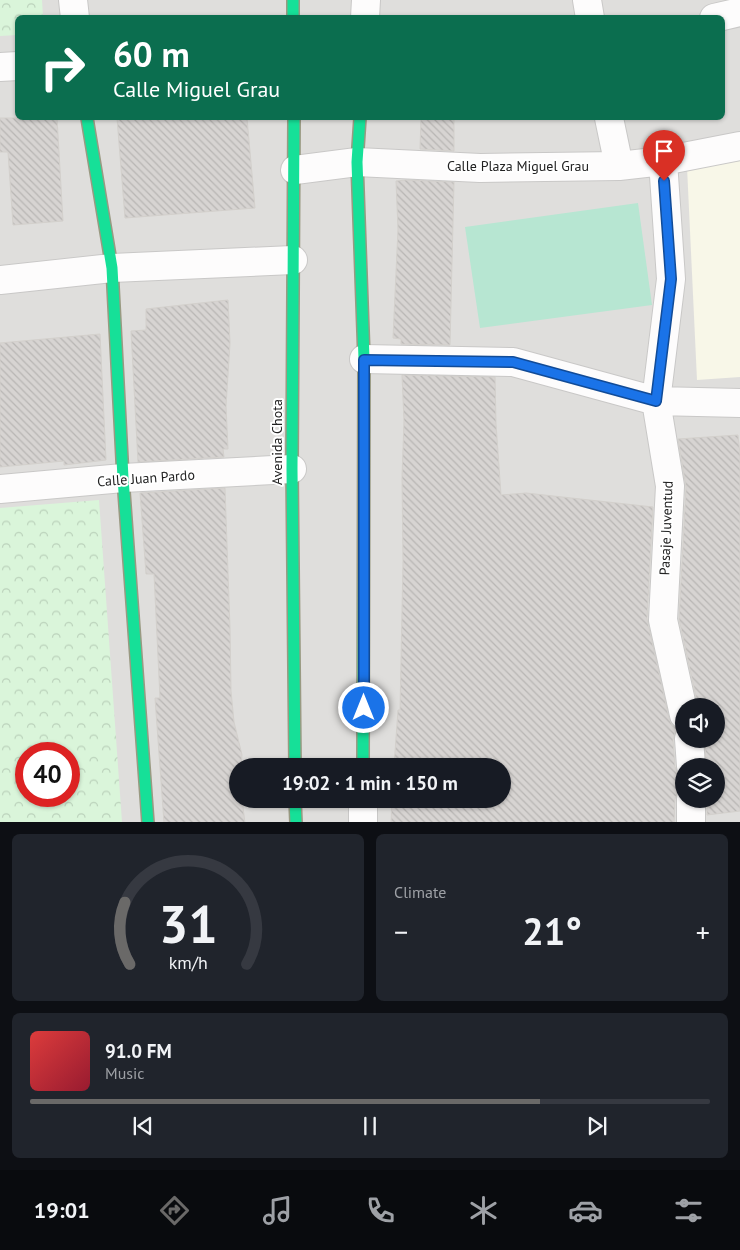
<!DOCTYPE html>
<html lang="en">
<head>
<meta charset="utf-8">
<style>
	:root { --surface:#171b24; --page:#20242c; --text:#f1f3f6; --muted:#9ea1a6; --line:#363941; --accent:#6a6968 }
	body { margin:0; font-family:"PT Sans",sans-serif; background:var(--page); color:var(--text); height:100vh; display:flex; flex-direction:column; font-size:19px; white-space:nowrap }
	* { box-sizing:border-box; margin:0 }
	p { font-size:16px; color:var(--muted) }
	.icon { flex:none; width:28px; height:28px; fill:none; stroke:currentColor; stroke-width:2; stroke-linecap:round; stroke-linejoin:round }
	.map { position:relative; height:822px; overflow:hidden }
	.sheet { display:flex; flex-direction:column; gap:12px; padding:12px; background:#0d0f14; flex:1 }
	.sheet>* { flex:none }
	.hud { position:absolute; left:15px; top:15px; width:710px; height:105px; border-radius:8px; box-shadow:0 1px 4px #0004; background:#0b6e4f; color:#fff; overflow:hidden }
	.controls { position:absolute; left:675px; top:698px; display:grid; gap:10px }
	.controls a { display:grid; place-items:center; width:50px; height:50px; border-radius:50%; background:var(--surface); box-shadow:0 1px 4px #0004; font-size:25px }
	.speed { position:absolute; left:15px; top:742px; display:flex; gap:10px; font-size:25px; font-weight:700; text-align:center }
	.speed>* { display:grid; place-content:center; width:65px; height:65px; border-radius:50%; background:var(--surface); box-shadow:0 1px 4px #0004; line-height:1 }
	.speed .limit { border:8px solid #d22; background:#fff; color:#111 }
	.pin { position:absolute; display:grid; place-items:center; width:42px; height:42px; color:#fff; margin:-51px -21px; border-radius:50% 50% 50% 0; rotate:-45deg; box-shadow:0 0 5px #0007 }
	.pin .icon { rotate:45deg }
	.me { position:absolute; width:55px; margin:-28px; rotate:0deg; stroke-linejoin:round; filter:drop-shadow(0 0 4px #0008) }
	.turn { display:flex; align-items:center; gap:18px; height:105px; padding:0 15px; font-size:22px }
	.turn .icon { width:65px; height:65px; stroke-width:2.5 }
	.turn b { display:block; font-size:35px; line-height:42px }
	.big { font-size:38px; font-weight:600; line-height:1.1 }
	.sheet .widget { flex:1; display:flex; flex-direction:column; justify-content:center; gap:8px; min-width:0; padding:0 18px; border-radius:8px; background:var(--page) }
	.sheet .dial { align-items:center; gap:0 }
	.dial svg { height:130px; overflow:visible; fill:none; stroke:var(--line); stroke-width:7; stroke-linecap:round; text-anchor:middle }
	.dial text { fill:var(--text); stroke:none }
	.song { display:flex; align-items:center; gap:15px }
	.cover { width:60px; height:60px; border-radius:8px; background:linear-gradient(135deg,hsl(0 70% 55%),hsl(350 70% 35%)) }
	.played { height:5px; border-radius:2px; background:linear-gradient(90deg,var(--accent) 75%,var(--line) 75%) }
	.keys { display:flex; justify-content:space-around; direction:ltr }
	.heat { display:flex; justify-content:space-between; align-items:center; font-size:28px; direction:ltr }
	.sheet .tiles { flex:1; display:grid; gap:12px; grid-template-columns:1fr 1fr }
	.widget:last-child { grid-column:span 2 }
	.trip { position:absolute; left:229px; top:758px; width:282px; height:50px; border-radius:25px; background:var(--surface); box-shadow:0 1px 4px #0004; font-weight:600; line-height:50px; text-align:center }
	.tabs { display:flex; height:80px; justify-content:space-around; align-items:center; background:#090b0e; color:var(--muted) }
	.tabs .icon { width:35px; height:35px }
	.tabs .on { color:var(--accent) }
	.tabs b { font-size:22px; color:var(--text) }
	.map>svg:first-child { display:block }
	.residential { fill:#dfdedc; fill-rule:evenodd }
	.education { fill:#f8f7e8 }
	.park { fill:url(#park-crowns); fill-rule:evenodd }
	.pitch { fill:#b7e6d2 }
	.building { fill:url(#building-back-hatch); stroke:#d3d0cc }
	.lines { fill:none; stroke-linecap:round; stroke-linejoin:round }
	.street-casing { stroke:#c9c8c7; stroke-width:30 }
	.fast-casing { stroke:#999a82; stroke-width:14 }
	.street { stroke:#fdfcfc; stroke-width:28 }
	.fast { stroke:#16e098; stroke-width:11 }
	.route-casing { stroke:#114b97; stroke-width:12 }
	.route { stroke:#1a73e8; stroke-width:9 }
	.labels { text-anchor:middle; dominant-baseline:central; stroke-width:4; stroke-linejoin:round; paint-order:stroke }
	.street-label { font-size:14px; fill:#222; stroke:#fff }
</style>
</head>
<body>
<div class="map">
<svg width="740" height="823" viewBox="0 0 740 823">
	<defs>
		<pattern id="park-crowns" width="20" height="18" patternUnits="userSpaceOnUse" patternTransform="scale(1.25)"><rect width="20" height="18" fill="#daf5da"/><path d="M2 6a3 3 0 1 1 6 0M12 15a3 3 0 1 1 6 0" fill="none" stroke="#bbd2bb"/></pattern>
		<pattern id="building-back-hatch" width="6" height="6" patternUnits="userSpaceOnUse" patternTransform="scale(1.25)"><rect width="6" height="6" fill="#d7d4d2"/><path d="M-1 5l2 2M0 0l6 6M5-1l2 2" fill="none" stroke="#b8b6b4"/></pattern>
	</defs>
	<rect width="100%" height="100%" fill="#f0eeeb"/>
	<!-- residential -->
	<path class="residential" d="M 0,0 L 740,0 L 740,822 L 0,823 ZM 18,18 L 722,18 L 722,118 L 18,118 ZM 684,706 L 716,706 L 716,739 L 684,739 ZM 26,754 L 69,754 L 69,796 L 26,796 ZM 238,766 L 502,766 L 502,799 L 238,799 ZM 684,766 L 716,766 L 716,799 L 684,799 Z"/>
	<!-- education -->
	<path class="education" d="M 740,158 L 740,377 L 697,380 L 687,167 Z"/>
	<!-- park -->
	<path class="park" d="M 0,0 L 42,0 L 43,17 L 18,18 L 17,35 L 0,36 Z
		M 99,500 L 122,822 L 0,822 L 0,508 ZM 26,754 L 69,754 L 69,796 L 26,796 Z"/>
	<!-- pitch -->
	<path class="pitch" d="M 638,203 L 652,305 L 480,328 L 465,227 Z"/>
	<!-- building -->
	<path class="building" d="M 0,118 L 57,118 L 63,221 L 13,225 L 8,152 L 0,152 Z
		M 117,118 L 247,118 L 255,208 L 125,218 Z
		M 421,118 L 454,118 L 454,151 L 420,149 Z
		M 406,180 L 454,182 L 450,345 L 401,344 L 401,339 L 393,338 L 398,229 L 396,181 Z
		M 228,300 L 230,343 L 226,406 L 228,449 L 223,449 L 224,457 L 138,462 L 131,331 L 146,330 L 146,309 Z
		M 100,334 L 106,460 L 64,465 L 64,461 L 0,467 L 0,343 Z
		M 402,375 L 495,377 L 496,424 L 501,495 L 526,493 L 653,507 L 647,619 L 669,718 L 672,725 L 678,729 L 675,733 L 673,740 L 675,767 L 678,774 L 684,780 L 684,785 L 678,791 L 675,799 L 674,823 L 391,823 L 392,799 L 502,799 L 502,766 L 394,766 L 398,710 L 400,710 L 403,562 L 402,477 L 404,421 Z
		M 738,435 L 740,454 L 740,811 L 707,815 L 707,799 L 716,799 L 716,766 L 706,766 L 705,739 L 716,739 L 716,706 L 698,706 L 679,619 L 686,487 L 678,439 Z
		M 225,488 L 230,628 L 231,691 L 234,722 L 242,755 L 241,766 L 238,766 L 238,799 L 242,799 L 245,823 L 164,823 L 155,698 L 160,698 L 154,574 L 146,574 L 140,493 Z"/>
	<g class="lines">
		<!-- street casing -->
		<g class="street-casing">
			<path id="street" d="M 73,0 L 75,18
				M 587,0 L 590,18
				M 365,18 L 366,0
				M 714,18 L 740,12
				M 0,67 L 18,66
				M 609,118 L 619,166
				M 663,161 L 671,279 L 656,401 L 670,486 L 663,620 L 684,715
				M 295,170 L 357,162 L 480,168 L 619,166 L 663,161 L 740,146
				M 0,280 L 112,268 L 293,260
				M 364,359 L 513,362 L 656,401 L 740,403
				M 0,489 L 123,478 L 292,469
				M 689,739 L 691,766
				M 691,799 L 691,823
				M 363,823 L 363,799"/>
		</g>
		<!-- fast casing -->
		<g class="fast-casing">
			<path id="fast" d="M 293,0 L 293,18
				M 87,118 L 112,268 L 123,478 L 148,823
				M 294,118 L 292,469 L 295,766
				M 360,118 L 357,162 L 364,359 L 363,766
				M 295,799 L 296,823"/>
		</g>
		<!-- street -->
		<use href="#street" class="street"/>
		<!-- fast -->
		<use href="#fast" class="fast"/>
	</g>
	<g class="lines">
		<!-- route casing -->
		<g class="route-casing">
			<path id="route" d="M 364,708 L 364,360 L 513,362 L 656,401 L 671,279 L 664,181"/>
		</g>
		<!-- route -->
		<use href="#route" class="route"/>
	</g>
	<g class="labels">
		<!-- street labels -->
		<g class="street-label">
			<text x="518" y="166">Calle Plaza Miguel Grau</text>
			<text transform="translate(277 442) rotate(-90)">Avenida Chota</text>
			<text transform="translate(146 478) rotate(-4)">Calle Juan Pardo</text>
			<text transform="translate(666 528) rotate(-88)">Pasaje Juventud</text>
		</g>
	</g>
</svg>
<div class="controls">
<a><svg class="icon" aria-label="sound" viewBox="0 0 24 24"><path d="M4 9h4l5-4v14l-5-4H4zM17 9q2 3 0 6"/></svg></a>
<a><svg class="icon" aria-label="layers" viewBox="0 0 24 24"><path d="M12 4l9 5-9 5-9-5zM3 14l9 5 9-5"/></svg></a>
</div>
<div class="speed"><div class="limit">40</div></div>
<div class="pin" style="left:664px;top:181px;background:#d93025"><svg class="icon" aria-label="arrive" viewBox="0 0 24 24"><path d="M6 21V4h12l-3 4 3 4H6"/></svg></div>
<svg class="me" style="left:364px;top:708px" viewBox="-20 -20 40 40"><circle r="17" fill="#1a73e8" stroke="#fff" stroke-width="3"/><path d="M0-11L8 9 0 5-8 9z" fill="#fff"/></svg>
<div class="trip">19:02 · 1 min · 150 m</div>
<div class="hud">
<div class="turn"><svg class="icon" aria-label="right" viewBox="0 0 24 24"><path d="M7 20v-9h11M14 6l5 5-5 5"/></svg><div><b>60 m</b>Calle Miguel Grau</div></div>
</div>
</div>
<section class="sheet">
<div class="tiles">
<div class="widget dial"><svg viewBox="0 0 100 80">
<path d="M14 69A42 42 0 1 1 86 69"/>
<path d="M14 69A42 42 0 0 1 11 31" stroke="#6a6968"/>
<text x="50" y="56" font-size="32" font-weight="700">31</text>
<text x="50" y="72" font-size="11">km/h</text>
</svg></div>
<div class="widget"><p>Climate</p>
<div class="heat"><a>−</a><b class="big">21°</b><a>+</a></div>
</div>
<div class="widget">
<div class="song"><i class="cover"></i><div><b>91.0 FM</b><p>Music</p></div></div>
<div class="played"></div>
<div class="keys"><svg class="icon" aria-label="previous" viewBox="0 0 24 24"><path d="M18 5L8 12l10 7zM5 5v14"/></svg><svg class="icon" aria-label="pause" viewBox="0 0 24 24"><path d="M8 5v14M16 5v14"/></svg><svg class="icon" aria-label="next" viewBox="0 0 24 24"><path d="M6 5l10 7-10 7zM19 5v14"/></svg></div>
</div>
</div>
</section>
<nav class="tabs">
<b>19:01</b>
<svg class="icon on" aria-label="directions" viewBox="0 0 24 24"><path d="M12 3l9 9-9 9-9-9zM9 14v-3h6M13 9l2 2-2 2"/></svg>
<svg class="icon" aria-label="music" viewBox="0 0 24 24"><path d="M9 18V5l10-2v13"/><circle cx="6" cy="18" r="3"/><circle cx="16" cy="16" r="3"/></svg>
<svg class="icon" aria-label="phone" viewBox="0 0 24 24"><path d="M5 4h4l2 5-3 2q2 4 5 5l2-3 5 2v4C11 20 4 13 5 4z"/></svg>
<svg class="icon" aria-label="climate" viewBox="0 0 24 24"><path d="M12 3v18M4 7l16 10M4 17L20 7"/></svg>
<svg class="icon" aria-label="car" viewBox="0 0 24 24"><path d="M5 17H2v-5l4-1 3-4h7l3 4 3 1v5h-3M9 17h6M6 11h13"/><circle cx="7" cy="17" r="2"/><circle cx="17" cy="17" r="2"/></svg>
<svg class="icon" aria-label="filters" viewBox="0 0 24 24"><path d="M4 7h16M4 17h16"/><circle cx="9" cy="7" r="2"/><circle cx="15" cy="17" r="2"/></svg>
</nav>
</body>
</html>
